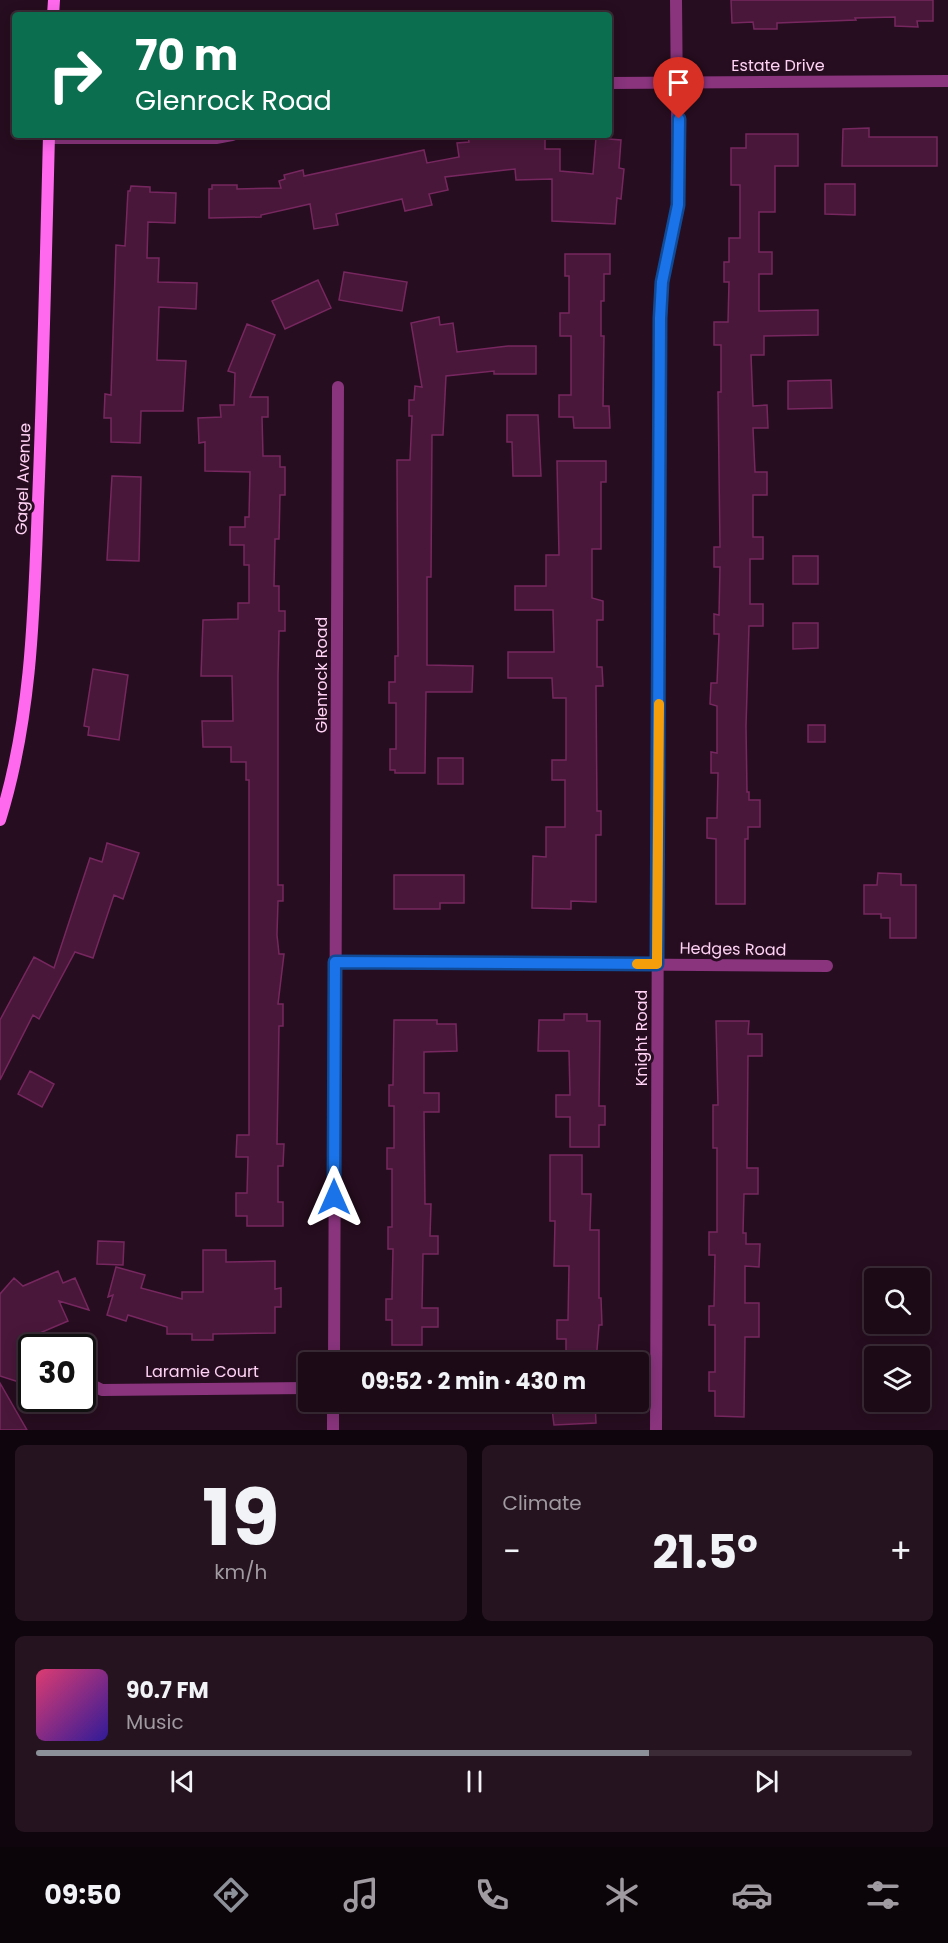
<!DOCTYPE html>
<html lang="en">
<head>
<meta charset="utf-8">
<style>
	:root { --surface:#1c0a17; --page:#251320; --text:#f1f3f6; --muted:#a09aa1; --line:#3a2b36; --accent:#8c9099 }
	body { margin:0; font-family:Poppins,sans-serif; background:var(--page); color:var(--text); height:100vh; display:flex; flex-direction:column; font-size:22px; white-space:nowrap }
	* { box-sizing:border-box; margin:0 }
	p { font-size:20px; color:var(--muted) }
	.icon { flex:none; width:33px; height:33px; fill:none; stroke:currentColor; stroke-width:2; stroke-linecap:round; stroke-linejoin:round }
	.map { position:relative; height:1430px; overflow:hidden }
	.side { display:flex; flex-direction:column; gap:15px; padding:15px; background:#0f060d; flex:1 }
	.side>* { flex:none }
	.guide { position:absolute; left:12px; top:12px; width:600px; height:126px; border-radius:6px; box-shadow:0 3px 15px #0003,0 0 0 2px var(--line); background:#0b6e4f; color:#fff; overflow:hidden }
	.controls { position:absolute; left:864px; top:1268px; display:grid; gap:12px }
	.controls a { display:grid; place-items:center; width:66px; height:66px; border-radius:6px; background:var(--surface); box-shadow:0 3px 15px #0003,0 0 0 2px var(--line); font-size:30px }
	.speed { position:absolute; left:18px; top:1334px; display:flex; gap:12px; font-size:30px; font-weight:700; text-align:center }
	.speed>* { display:grid; place-content:center; width:78px; height:78px; border-radius:50%; background:var(--surface); box-shadow:0 3px 15px #0003,0 0 0 2px var(--line); line-height:1 }
	.speed .limit { border:3px solid #111; border-radius:9px; background:#fff; color:#111 }
	.pin { position:absolute; display:grid; place-items:center; width:51px; height:51px; color:#fff; margin:-62px -26px; border-radius:50% 50% 50% 0; rotate:-45deg; box-shadow:0 0 6px #0007 }
	.pin .icon { rotate:45deg }
	.me { position:absolute; width:66px; margin:-33px; rotate:0deg; stroke-linejoin:round; filter:drop-shadow(0 0 4px #0008) }
	.turn { display:flex; align-items:center; gap:21px; height:126px; padding:0 24px; font-size:27px }
	.turn .icon { width:78px; height:78px; stroke-width:2.5 }
	.turn b { display:block; font-size:42px; line-height:51px }
	.big { font-size:45px; font-weight:700; line-height:1.1 }
	.side .tile { flex:1; display:flex; flex-direction:column; justify-content:center; gap:9px; min-width:0; padding:0 21px; border-radius:9px; background:var(--page) }
	.side .dial { align-items:center; gap:0 }
	.dial b { font-size:78px; line-height:1 }
	.song { display:flex; align-items:center; gap:18px }
	.cover { width:72px; height:72px; border-radius:9px; background:linear-gradient(135deg,hsl(340 70% 55%),hsl(250 70% 35%)) }
	.played { height:6px; border-radius:3px; background:linear-gradient(90deg,var(--accent) 70%,var(--line) 70%) }
	.keys { display:flex; justify-content:space-around; direction:ltr }
	.heat { display:flex; justify-content:space-between; align-items:center; font-size:33px; direction:ltr }
	.side .tiles { flex:1; display:grid; gap:15px; grid-template-columns:1fr 1fr }
	.tile:last-child { grid-column:span 2 }
	.trip { position:absolute; left:298px; top:1352px; width:351px; height:60px; border-radius:6px; background:var(--surface); box-shadow:0 3px 15px #0003,0 0 0 2px var(--line); font-weight:700; line-height:60px; text-align:center }
	.dock { display:flex; height:96px; justify-content:space-around; align-items:center; background:#0b0409; color:var(--muted) }
	.dock .icon { width:42px; height:42px }
	.dock .selected { color:var(--accent) }
	.dock b { font-size:27px; color:var(--text) }
	.map>svg:first-child { display:block }
	.building { fill:#49173a; stroke:#77275f; stroke-width:1.5 }
	.lines { fill:none; stroke-linecap:round; stroke-linejoin:round }
	.street { stroke:#89347d; stroke-width:12 }
	.secondary { stroke:#ff69ed; stroke-width:12 }
	.route-casing { stroke:#114b97; stroke-width:15 }
	.route { stroke:#1a73e8; stroke-width:10 }
	.slow { stroke:#f59e0b; stroke-width:10 }
	.labels { text-anchor:middle; dominant-baseline:central; stroke-width:6; stroke-linejoin:round; paint-order:stroke }
	.street-label { font-size:16px; fill:#ffd2f5; stroke:#260d1f }
</style>
</head>
<body>
<div class="map">
<svg width="948" height="1430" viewBox="0 0 948 1430">
	<rect width="100%" height="100%" fill="#260d1f"/>
	<!-- building -->
	<path class="building" d="M 731,0 L 933,0 L 933,21 L 917,21 L 918,27 L 895,26 L 895,17 L 855,18 L 856,20 L 777,23 L 777,29 L 754,29 L 753,22 L 732,23 Z
		M 869,128 L 869,137 L 937,137 L 937,166 L 842,166 L 843,129 Z
		M 746,134 L 798,134 L 798,166 L 775,166 L 775,212 L 759,212 L 759,252 L 772,252 L 772,274 L 759,274 L 759,311 L 818,310 L 818,335 L 764,336 L 764,355 L 751,355 L 753,406 L 767,405 L 768,428 L 753,428 L 755,472 L 767,472 L 767,495 L 753,495 L 753,537 L 763,537 L 763,559 L 750,559 L 750,604 L 763,604 L 763,626 L 749,626 L 746,726 L 747,792 L 749,792 L 749,800 L 760,800 L 760,827 L 748,827 L 748,839 L 745,839 L 745,904 L 716,904 L 716,839 L 707,838 L 707,818 L 717,818 L 718,773 L 711,773 L 711,752 L 717,753 L 717,706 L 710,704 L 711,683 L 717,683 L 719,634 L 714,634 L 714,614 L 719,615 L 720,567 L 714,567 L 714,547 L 720,547 L 718,392 L 721,392 L 721,345 L 714,345 L 714,322 L 728,322 L 729,282 L 724,282 L 724,262 L 729,262 L 729,238 L 740,238 L 740,185 L 731,185 L 731,148 L 746,148 Z
		M 545,136 L 545,149 L 560,149 L 560,171 L 593,174 L 596,138 L 621,140 L 619,168 L 624,169 L 621,199 L 617,198 L 615,224 L 552,221 L 552,179 L 516,180 L 515,169 L 445,177 L 448,190 L 429,194 L 432,205 L 405,211 L 402,199 L 336,214 L 338,225 L 314,229 L 310,204 L 261,215 L 261,217 L 209,218 L 209,189 L 212,189 L 212,185 L 237,185 L 237,189 L 281,188 L 279,181 L 285,179 L 284,175 L 303,170 L 304,176 L 424,150 L 427,163 L 459,157 L 457,143 L 469,142 L 468,137 Z
		M 825,184 L 855,184 L 855,215 L 825,214 Z
		M 131,186 L 150,187 L 150,192 L 176,193 L 175,223 L 148,222 L 147,258 L 159,258 L 158,282 L 197,283 L 196,309 L 159,307 L 157,360 L 186,361 L 183,411 L 141,411 L 140,443 L 111,442 L 111,418 L 104,418 L 105,394 L 111,395 L 116,245 L 125,246 L 128,191 L 130,191 Z
		M 565,254 L 610,254 L 610,274 L 604,274 L 604,301 L 601,301 L 601,336 L 604,336 L 603,406 L 609,406 L 610,428 L 574,428 L 573,417 L 559,417 L 559,395 L 571,395 L 571,336 L 560,336 L 560,313 L 569,313 L 569,276 L 565,276 Z
		M 344,272 L 407,282 L 402,311 L 339,300 Z
		M 318,280 L 331,308 L 285,329 L 272,301 Z
		M 439,317 L 440,325 L 453,323 L 457,352 L 508,346 L 536,346 L 536,374 L 494,374 L 494,371 L 446,376 L 443,435 L 432,435 L 431,577 L 427,577 L 427,665 L 473,666 L 472,692 L 426,692 L 425,773 L 395,773 L 395,770 L 390,770 L 390,749 L 396,749 L 396,703 L 389,703 L 389,682 L 395,682 L 395,656 L 398,656 L 397,460 L 410,460 L 412,416 L 409,416 L 409,400 L 414,400 L 415,386 L 422,387 L 411,323 Z
		M 247,324 L 275,335 L 250,397 L 268,397 L 268,417 L 262,417 L 263,456 L 280,456 L 280,467 L 285,467 L 285,495 L 280,495 L 279,539 L 275,539 L 274,586 L 279,586 L 279,611 L 285,611 L 285,631 L 279,631 L 278,675 L 278,885 L 283,885 L 283,901 L 278,901 L 277,935 L 279,954 L 284,954 L 278,1004 L 283,1004 L 283,1026 L 279,1026 L 277,1144 L 284,1144 L 283,1166 L 278,1166 L 278,1202 L 283,1202 L 283,1226 L 247,1226 L 247,1216 L 236,1216 L 236,1193 L 247,1193 L 248,1157 L 236,1157 L 237,1135 L 249,1135 L 249,780 L 246,780 L 246,762 L 231,762 L 231,747 L 203,747 L 202,721 L 233,721 L 232,676 L 201,676 L 203,620 L 238,619 L 238,603 L 249,603 L 249,565 L 244,565 L 244,545 L 230,545 L 230,527 L 245,527 L 245,517 L 249,517 L 250,472 L 205,471 L 205,442 L 199,443 L 198,418 L 221,417 L 220,405 L 234,405 L 235,373 L 228,371 Z
		M 831,380 L 832,408 L 788,409 L 788,381 Z
		M 507,415 L 538,415 L 541,476 L 513,476 L 512,442 L 507,442 Z
		M 557,461 L 606,461 L 606,482 L 601,482 L 601,549 L 592,549 L 592,598 L 603,601 L 603,620 L 597,620 L 597,667 L 602,667 L 603,686 L 596,686 L 597,811 L 601,811 L 601,835 L 596,835 L 596,902 L 571,901 L 571,909 L 532,908 L 533,856 L 546,857 L 546,827 L 565,827 L 565,780 L 552,780 L 552,760 L 566,760 L 566,698 L 553,698 L 552,678 L 508,678 L 508,652 L 554,652 L 553,610 L 515,610 L 515,586 L 546,586 L 546,555 L 559,555 Z
		M 112,476 L 141,477 L 139,561 L 107,560 Z
		M 793,556 L 818,556 L 818,584 L 793,584 Z
		M 793,623 L 818,623 L 818,648 L 793,649 Z
		M 93,669 L 128,675 L 119,740 L 88,735 L 89,727 L 84,726 Z
		M 808,725 L 825,725 L 825,742 L 808,742 Z
		M 438,758 L 463,758 L 463,784 L 438,784 Z
		M 107,843 L 139,853 L 123,899 L 114,895 L 93,958 L 75,952 L 39,1019 L 33,1015 L 0,1080 L 0,1020 L 34,957 L 54,968 L 90,858 L 102,862 Z
		M 878,873 L 901,874 L 901,885 L 916,885 L 916,938 L 890,938 L 890,918 L 881,918 L 881,914 L 864,914 L 864,885 L 877,885 Z
		M 394,875 L 464,875 L 464,903 L 440,903 L 440,909 L 394,909 Z
		M 564,1014 L 587,1014 L 587,1021 L 600,1021 L 599,1106 L 605,1106 L 605,1125 L 599,1125 L 599,1147 L 570,1147 L 570,1117 L 556,1117 L 556,1095 L 570,1095 L 569,1051 L 538,1051 L 539,1020 L 564,1020 Z
		M 394,1020 L 437,1020 L 437,1024 L 456,1024 L 457,1051 L 424,1052 L 424,1093 L 439,1093 L 439,1112 L 424,1112 L 425,1204 L 431,1204 L 430,1236 L 438,1236 L 438,1254 L 423,1254 L 422,1308 L 438,1308 L 438,1327 L 422,1327 L 422,1345 L 392,1345 L 392,1320 L 386,1320 L 386,1299 L 392,1299 L 392,1294 L 393,1249 L 388,1249 L 388,1227 L 392,1227 L 392,1169 L 387,1169 L 387,1148 L 394,1148 L 394,1106 L 389,1106 L 389,1085 L 393,1085 Z
		M 716,1021 L 749,1021 L 748,1034 L 762,1034 L 762,1056 L 748,1056 L 747,1168 L 758,1168 L 758,1194 L 744,1194 L 743,1233 L 746,1233 L 746,1244 L 760,1244 L 759,1267 L 745,1266 L 745,1303 L 759,1303 L 759,1337 L 745,1337 L 744,1417 L 715,1416 L 715,1391 L 709,1391 L 709,1372 L 715,1372 L 715,1325 L 709,1325 L 709,1306 L 714,1306 L 715,1255 L 709,1255 L 709,1232 L 717,1232 L 717,1148 L 713,1148 L 713,1105 L 718,1105 Z
		M 30,1071 L 54,1084 L 42,1107 L 18,1094 Z
		M 550,1155 L 582,1155 L 582,1194 L 591,1194 L 590,1230 L 599,1230 L 599,1298 L 601,1298 L 602,1325 L 599,1325 L 596,1362 L 566,1362 L 566,1339 L 557,1339 L 557,1320 L 568,1320 L 569,1266 L 554,1266 L 555,1221 L 550,1221 Z
		M 98,1241 L 124,1242 L 123,1265 L 97,1264 Z
		M 203,1250 L 226,1250 L 226,1262 L 275,1261 L 275,1289 L 281,1288 L 281,1307 L 275,1307 L 275,1333 L 213,1334 L 213,1340 L 192,1340 L 192,1334 L 167,1334 L 167,1327 L 128,1315 L 126,1321 L 107,1315 L 113,1295 L 108,1297 L 116,1267 L 145,1275 L 141,1288 L 182,1299 L 182,1292 L 203,1292 Z
		M 58,1271 L 63,1283 L 75,1278 L 89,1310 L 59,1301 L 68,1321 L 35,1335 L 19,1382 L 0,1376 L 0,1294 L 14,1278 L 23,1286 Z
		M 0,1383 L 27,1430 L 0,1430 Z
		M 551,1401 L 595,1401 L 596,1423 L 554,1425 Z"/>
	<g class="lines">
		<!-- street -->
		<path class="street" d="M 609,83 L 948,81
			M 49,138 L 216,138 L 232,135
			M 335,962 L 827,966
			M 334,1362 L 338,387
			M 96,1387 L 102,1390 L 309,1388
			M 333,1430 L 333,1401
			M 656,1430 L 660,318 L 662,282 L 678,205 L 676,0"/>
		<!-- secondary -->
		<path class="secondary" d="M 53,15 L 54,0
			M 0,820 C 32,717 34,610 38,502 C 43,380 46,257 49,135"/>
	</g>
	<g class="lines">
		<!-- route casing -->
		<g class="route-casing">
			<path id="route" d="M 334,1197 L 335,962 L 657,964 L 660,318 L 662,282 L 678,205 L 679,119"/>
		</g>
		<!-- route -->
		<use href="#route" class="route"/>
		<!-- slow -->
		<path class="slow" d="M 637,964 L 657,964 L 659,704"/>
	</g>
	<g class="labels">
		<!-- street labels -->
		<g class="street-label">
			<text x="778" y="65">Estate Drive</text>
			<text transform="translate(23 479) rotate(-88)">Gagel Avenue</text>
			<text transform="translate(321 675) rotate(-90)">Glenrock Road</text>
			<text transform="translate(733 949) rotate(1)">Hedges Road</text>
			<text transform="translate(641 1038) rotate(-90)">Knight Road</text>
			<text x="202" y="1371">Laramie Court</text>
		</g>
	</g>
</svg>
<div class="controls">
<a><svg class="icon" aria-label="search" viewBox="0 0 24 24"><circle cx="10" cy="10" r="6"/><path d="M15 15l6 6"/></svg></a>
<a><svg class="icon" aria-label="layers" viewBox="0 0 24 24"><path d="M12 4l9 5-9 5-9-5zM3 14l9 5 9-5"/></svg></a>
</div>
<div class="speed"><div class="limit">30</div></div>
<div class="pin" style="left:679px;top:119px;background:#d93025"><svg class="icon" aria-label="arrive" viewBox="0 0 24 24"><path d="M6 21V4h12l-3 4 3 4H6"/></svg></div>
<svg class="me" style="left:334px;top:1197px" viewBox="-20 -20 40 40"><path d="M0-17L14 15 0 8-14 15z" fill="#1a73e8" stroke="#fff" stroke-width="4"/></svg>
<div class="trip">09:52 · 2 min · 430 m</div>
<div class="guide">
<div class="turn"><svg class="icon" aria-label="right" viewBox="0 0 24 24"><path d="M7 20v-9h11M14 6l5 5-5 5"/></svg><div><b>70 m</b>Glenrock Road</div></div>
</div>
</div>
<section class="side">
<div class="tiles">
<div class="tile dial"><b>19</b><p>km/h</p></div>
<div class="tile"><p>Climate</p>
<div class="heat"><a>−</a><b class="big">21.5°</b><a>+</a></div>
</div>
<div class="tile">
<div class="song"><i class="cover"></i><div><b>90.7 FM</b><p>Music</p></div></div>
<div class="played"></div>
<div class="keys"><svg class="icon" aria-label="previous" viewBox="0 0 24 24"><path d="M18 5L8 12l10 7zM5 5v14"/></svg><svg class="icon" aria-label="pause" viewBox="0 0 24 24"><path d="M8 5v14M16 5v14"/></svg><svg class="icon" aria-label="next" viewBox="0 0 24 24"><path d="M6 5l10 7-10 7zM19 5v14"/></svg></div>
</div>
</div>
</section>
<nav class="dock">
<b>09:50</b>
<svg class="icon selected" aria-label="directions" viewBox="0 0 24 24"><path d="M12 3l9 9-9 9-9-9zM9 14v-3h6M13 9l2 2-2 2"/></svg>
<svg class="icon" aria-label="music" viewBox="0 0 24 24"><path d="M9 18V5l10-2v13"/><circle cx="6" cy="18" r="3"/><circle cx="16" cy="16" r="3"/></svg>
<svg class="icon" aria-label="phone" viewBox="0 0 24 24"><path d="M5 4h4l2 5-3 2q2 4 5 5l2-3 5 2v4C11 20 4 13 5 4z"/></svg>
<svg class="icon" aria-label="climate" viewBox="0 0 24 24"><path d="M12 3v18M4 7l16 10M4 17L20 7"/></svg>
<svg class="icon" aria-label="car" viewBox="0 0 24 24"><path d="M5 17H2v-5l4-1 3-4h7l3 4 3 1v5h-3M9 17h6M6 11h13"/><circle cx="7" cy="17" r="2"/><circle cx="17" cy="17" r="2"/></svg>
<svg class="icon" aria-label="filters" viewBox="0 0 24 24"><path d="M4 7h16M4 17h16"/><circle cx="9" cy="7" r="2"/><circle cx="15" cy="17" r="2"/></svg>
</nav>
</body>
</html>
